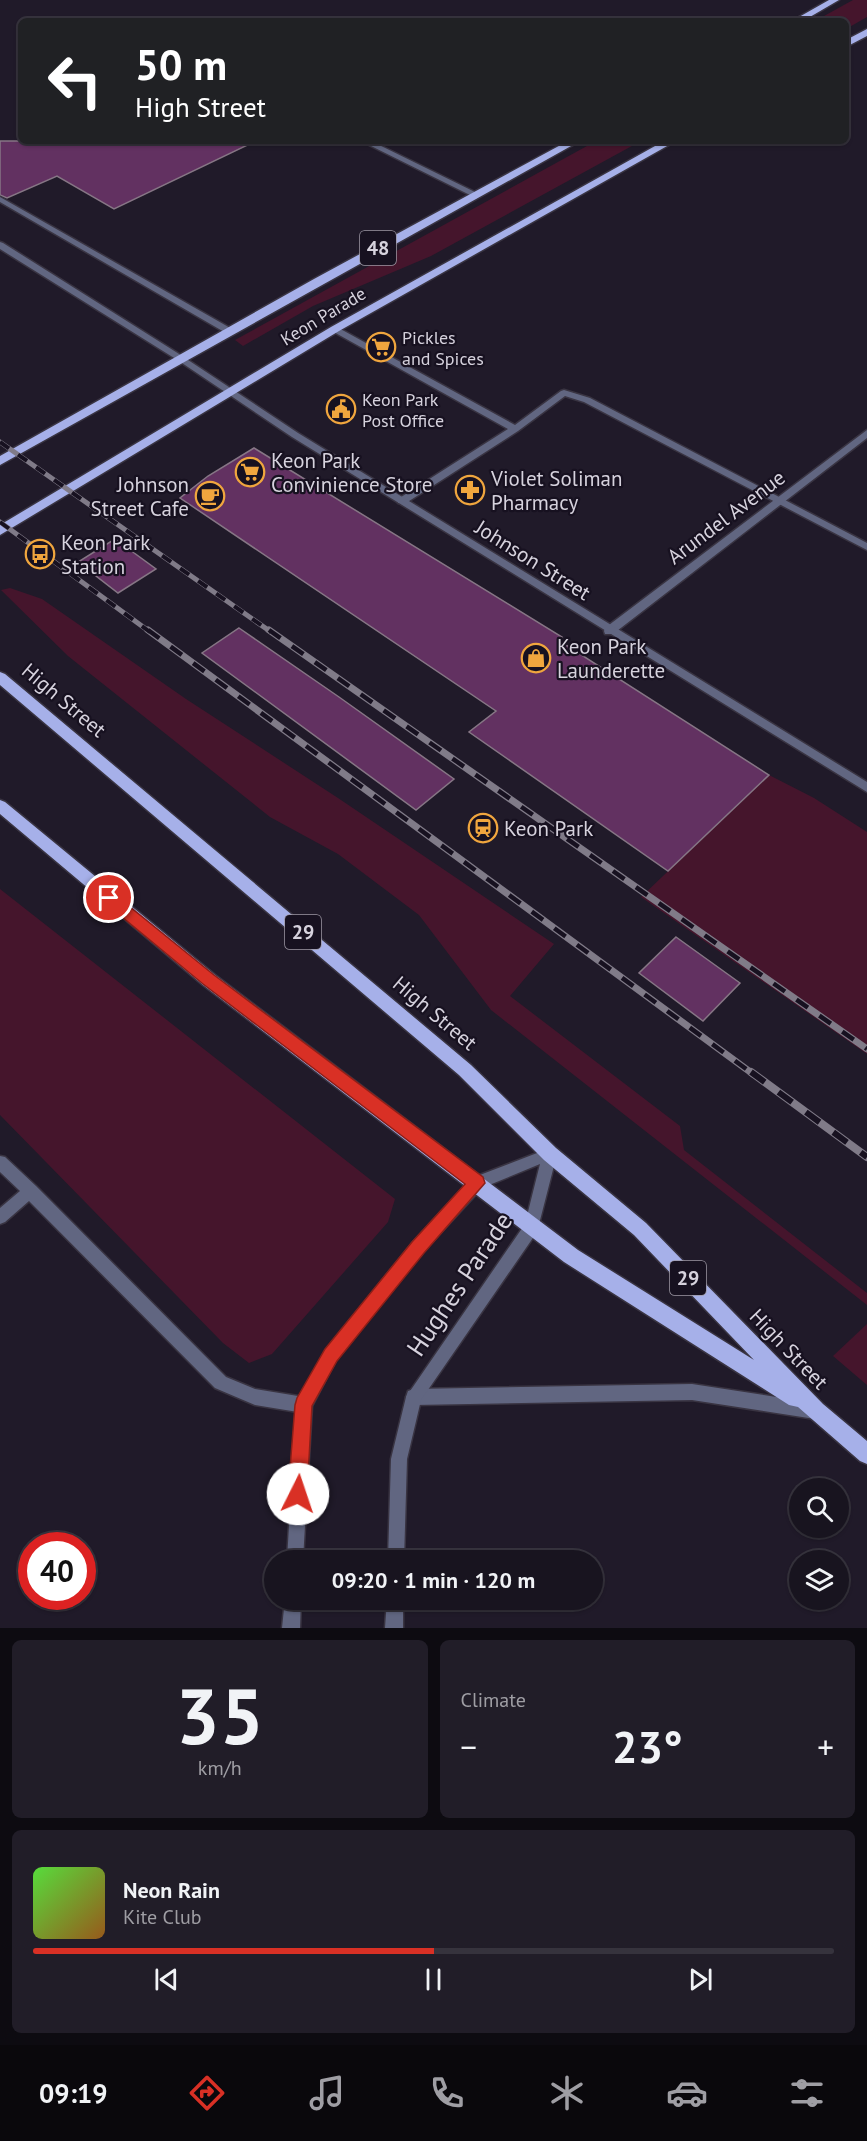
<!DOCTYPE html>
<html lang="en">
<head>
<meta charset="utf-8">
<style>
	:root { --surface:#18141f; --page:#211d28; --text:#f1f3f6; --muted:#9f9ea4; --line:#36333d; --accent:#d93025 }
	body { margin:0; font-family:"PT Sans",sans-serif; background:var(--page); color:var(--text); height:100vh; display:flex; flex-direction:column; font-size:22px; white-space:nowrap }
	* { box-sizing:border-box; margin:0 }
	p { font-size:20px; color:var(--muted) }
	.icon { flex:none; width:33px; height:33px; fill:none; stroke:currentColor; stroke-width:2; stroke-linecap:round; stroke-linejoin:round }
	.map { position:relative; height:1628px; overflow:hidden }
	.panel { display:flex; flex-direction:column; gap:12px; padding:12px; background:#0d0b11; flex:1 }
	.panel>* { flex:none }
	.hud { position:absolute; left:18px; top:18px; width:831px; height:126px; border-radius:9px; box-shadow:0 2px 4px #0004,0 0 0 2px var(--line); background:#202124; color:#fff; overflow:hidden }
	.tools { position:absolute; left:789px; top:1478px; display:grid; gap:12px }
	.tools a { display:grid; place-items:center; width:60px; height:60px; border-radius:50%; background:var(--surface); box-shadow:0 2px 4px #0004,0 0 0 2px var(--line); font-size:30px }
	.speed { position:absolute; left:18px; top:1532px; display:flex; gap:12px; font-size:30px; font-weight:700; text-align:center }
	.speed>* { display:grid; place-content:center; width:78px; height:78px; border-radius:50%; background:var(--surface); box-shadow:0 2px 4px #0004,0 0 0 2px var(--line); line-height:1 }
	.speed .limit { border:9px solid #d22; background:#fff; color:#111 }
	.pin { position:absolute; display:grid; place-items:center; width:51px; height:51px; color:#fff; margin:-26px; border:3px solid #fff; border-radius:50%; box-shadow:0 2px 6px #0007 }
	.me { position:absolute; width:66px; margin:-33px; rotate:4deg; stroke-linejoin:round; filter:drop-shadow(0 0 4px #0008) }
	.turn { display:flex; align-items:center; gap:21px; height:126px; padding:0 18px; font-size:27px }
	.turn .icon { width:78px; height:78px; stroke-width:2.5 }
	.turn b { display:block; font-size:42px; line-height:51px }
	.big { font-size:45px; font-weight:600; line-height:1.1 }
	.panel .widget { flex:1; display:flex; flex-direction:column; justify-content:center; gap:9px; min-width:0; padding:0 21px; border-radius:9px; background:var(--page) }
	.panel .dial { align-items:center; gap:0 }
	.dial b { font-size:78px; line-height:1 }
	.song { display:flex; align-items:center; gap:18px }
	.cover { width:72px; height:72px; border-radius:9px; background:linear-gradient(135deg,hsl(110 70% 55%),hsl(30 70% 35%)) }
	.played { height:6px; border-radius:3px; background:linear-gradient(90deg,var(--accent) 50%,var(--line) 50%) }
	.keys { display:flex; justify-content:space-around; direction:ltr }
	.heat { display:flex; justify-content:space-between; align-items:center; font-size:33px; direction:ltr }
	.panel .tiles { flex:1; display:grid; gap:12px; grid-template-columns:1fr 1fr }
	.widget:last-child { grid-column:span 2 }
	.trip { position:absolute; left:264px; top:1550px; width:339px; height:60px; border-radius:30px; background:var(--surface); box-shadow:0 2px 4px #0004,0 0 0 2px var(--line); font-weight:600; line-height:60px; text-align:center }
	.tab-bar { display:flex; height:96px; justify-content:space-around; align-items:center; background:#0a080c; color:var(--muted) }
	.tab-bar .icon { width:42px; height:42px }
	.tab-bar .active { color:var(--accent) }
	.tab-bar b { font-size:27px; color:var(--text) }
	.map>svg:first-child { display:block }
	.green { fill:#45152c }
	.building { fill:#623161; stroke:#867685; stroke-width:1.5 }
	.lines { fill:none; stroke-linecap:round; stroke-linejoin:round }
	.service-casing { stroke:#393442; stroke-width:3 }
	.minor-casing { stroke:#393442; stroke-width:3 }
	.tertiary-casing { stroke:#393442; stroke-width:3 }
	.primary-casing { stroke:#393442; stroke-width:3 }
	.service { fill:#616681; fill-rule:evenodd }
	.minor { fill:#616681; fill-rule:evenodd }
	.tertiary { fill:#616681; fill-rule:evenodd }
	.primary { fill:#a6b0e9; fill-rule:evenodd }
	.rail-far2-casing { stroke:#807b88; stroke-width:5 }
	.rail-far1-casing { stroke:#807b88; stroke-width:7 }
	.rail-casing { stroke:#807b88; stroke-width:8 }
	.rail-far2 { stroke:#171120; stroke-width:4; stroke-dasharray:11; stroke-linecap:butt }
	.rail-far1 { stroke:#171120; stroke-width:4.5; stroke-dasharray:14; stroke-linecap:butt }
	.rail { stroke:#171120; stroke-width:6; stroke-dasharray:17; stroke-linecap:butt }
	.route { fill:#d93025; stroke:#8d1f18; stroke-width:1.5 }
	.labels { text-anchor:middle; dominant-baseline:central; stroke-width:4.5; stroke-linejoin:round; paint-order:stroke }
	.far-street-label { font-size:18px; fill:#d6d2dd; stroke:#171120 }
	.far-poi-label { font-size:18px; fill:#d6d2dd; stroke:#171120; text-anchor:start }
	.shield { fill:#171120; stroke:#9d98a4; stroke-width:1.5 }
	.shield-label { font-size:20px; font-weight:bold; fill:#d6d2dd }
	.poi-label { font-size:21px; fill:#d6d2dd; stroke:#171120; text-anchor:start }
	.street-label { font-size:21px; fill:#d6d2dd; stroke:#171120 }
	.near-street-label { font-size:26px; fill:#d6d2dd; stroke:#171120 }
</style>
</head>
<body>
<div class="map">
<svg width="867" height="1628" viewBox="0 0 867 1628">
	<rect width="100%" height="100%" fill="#201a29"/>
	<!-- green -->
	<path class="green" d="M 853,0 L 867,0 L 867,17 L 846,29 L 846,21 L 815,21 Z
		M 596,141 L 641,141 L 431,256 L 313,306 L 243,346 L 235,340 Z
		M 10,588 L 42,599 L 186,699 L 338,798 L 554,944 L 510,996 L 680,1126 L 684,1150 L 867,1293 L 867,1305 L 491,1010 L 419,915 L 338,854 L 270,817 L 68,656 L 1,590 Z
		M 769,775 L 814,798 L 867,832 L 867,1054 L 641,897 Z
		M 0,889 L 395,1199 L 388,1222 L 272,1354 L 249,1363 L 223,1343 L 0,1115 Z
		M 867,1324 L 867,1385 L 833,1356 Z"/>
	<!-- building -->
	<path class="building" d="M 0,141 L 256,141 L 114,209 L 57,176 L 7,198 L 0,195 Z
		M 254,448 L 562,637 L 558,640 L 769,775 L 668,871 L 469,732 L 496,711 L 180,498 L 208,476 Z
		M 115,539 L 156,569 L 118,593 L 78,562 Z
		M 239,628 L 339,697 L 454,779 L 416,810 L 202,653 Z
		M 676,937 L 740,983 L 703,1021 L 639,973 Z"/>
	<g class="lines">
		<!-- service casing -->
		<g class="service-casing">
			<path id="service" d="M 361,141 L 371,141 L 481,195 L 474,197 Z
				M 0,197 L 232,329 L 233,331 L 232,333 L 226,333 L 0,202 Z
				M 0,242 L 3,243 L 187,359 L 182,362 L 179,361 L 0,249 Z
				M 335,326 L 515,425 L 561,391 L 564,390 L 590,398 L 867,543 L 867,550 L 584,402 L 565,396 L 518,431 L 406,503 L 398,503 L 398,499 L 508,429 L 332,331 L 332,327 Z"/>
		</g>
		<!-- minor casing -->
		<g class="minor-casing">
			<path id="minor" d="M 867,430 L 867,438 L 613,634 L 605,634 L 604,631 L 605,628 Z
				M 0,1156 L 5,1157 L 36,1186 L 226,1377 L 255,1389 L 304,1397 L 310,1399 L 312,1405 L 310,1411 L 304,1413 L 255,1405 L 215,1388 L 29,1201 L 5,1222 L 0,1224 L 0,1208 L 20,1191 L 0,1172 Z
				M 692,1384 L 815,1403 L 821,1405 L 823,1411 L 821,1417 L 815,1419 L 692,1400 L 414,1405 L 408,1403 L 406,1397 L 408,1391 L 414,1389 Z"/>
		</g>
		<!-- tertiary casing -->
		<g class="tertiary-casing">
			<path id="tertiary" d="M 182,356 L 298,433 L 867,782 L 867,792 L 292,437 L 179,361 L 177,359 Z
				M 550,1148 L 555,1149 L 557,1154 L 537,1232 L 421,1400 L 407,1459 L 404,1560 L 388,1560 L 391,1459 L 406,1397 L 525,1224 L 540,1164 L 482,1188 L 423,1252 L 336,1360 L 312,1406 L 303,1560 L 287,1560 L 296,1405 L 326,1350 L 413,1242 L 472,1178 Z
				M 285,1599 L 301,1599 L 300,1628 L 282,1628 Z
				M 387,1599 L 403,1599 L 403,1628 L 385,1628 Z"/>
		</g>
		<!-- primary casing -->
		<g class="primary-casing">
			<path id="primary" d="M 829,0 L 839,0 L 803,21 L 792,21 Z
				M 867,29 L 867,36 L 846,47 L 846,40 Z
				M 568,141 L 580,141 L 0,465 L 0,456 L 314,279 Z
				M 664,141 L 676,141 L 339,331 L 0,535 L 0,525 L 331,327 Z
				M 0,672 L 5,674 L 471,1065 L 556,1148 L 646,1223 L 823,1404 L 867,1441 L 867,1464 L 860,1461 L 798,1407 L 789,1405 L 564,1262 L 203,985 L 0,814 L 0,800 L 5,802 L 215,975 L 578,1250 L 754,1360 L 634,1235 L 544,1160 L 459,1075 L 0,685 Z"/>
		</g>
		<!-- service -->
		<use href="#service" class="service"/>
		<!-- minor -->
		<use href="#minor" class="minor"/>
		<!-- tertiary -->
		<use href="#tertiary" class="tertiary"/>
		<!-- primary -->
		<use href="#primary" class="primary"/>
		<!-- rail-far2 casing -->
		<g class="rail-far2-casing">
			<path id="rail-far2" d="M 0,442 L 271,632
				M 0,522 L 150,632"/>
		</g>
		<!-- rail-far1 casing -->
		<g class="rail-far1-casing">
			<path id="rail-far1" d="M 148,630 L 753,1074
				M 269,630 L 867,1049"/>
		</g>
		<!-- rail casing -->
		<g class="rail-casing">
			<path id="rail" d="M 751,1072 L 867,1157"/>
		</g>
		<!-- rail-far2 -->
		<use href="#rail-far2" class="rail-far2"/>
		<!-- rail-far1 -->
		<use href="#rail-far1" class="rail-far1"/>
		<!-- rail -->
		<use href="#rail" class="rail"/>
	</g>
	<!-- route -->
	<path class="route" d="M 109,892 L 114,894 L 214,975 L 483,1177 L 485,1183 L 424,1253 L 337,1361 L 312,1406 L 307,1494 L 304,1500 L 298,1503 L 291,1500 L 288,1494 L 295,1405 L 297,1398 L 325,1349 L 412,1242 L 465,1184 L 203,984 L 104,902 L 102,898 L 104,894 Z"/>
	<!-- icons -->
	<defs>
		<g id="supermarket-ring" transform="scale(1.5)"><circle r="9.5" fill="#171120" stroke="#f0a63e" stroke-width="1.5"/><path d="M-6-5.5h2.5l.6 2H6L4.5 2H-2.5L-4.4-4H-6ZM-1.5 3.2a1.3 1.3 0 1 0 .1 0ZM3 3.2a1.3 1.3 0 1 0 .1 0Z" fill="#f0a63e"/></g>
		<g id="civic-ring" transform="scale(1.5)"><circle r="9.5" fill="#171120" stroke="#f0a63e" stroke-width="1.5"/><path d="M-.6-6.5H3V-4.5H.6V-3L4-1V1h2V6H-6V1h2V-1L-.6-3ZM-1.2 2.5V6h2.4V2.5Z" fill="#f0a63e"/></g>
		<g id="pharmacy-ring" transform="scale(1.5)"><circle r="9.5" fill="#171120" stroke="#f0a63e" stroke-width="1.5"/><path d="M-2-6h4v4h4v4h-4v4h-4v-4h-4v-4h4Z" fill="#f0a63e"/></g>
		<g id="cafe-ring" transform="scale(1.5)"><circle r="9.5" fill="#171120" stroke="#f0a63e" stroke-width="1.5"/><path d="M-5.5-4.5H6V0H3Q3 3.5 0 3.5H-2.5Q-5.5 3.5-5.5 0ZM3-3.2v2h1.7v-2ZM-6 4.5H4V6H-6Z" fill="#f0a63e"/></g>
		<g id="bus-ring" transform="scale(1.5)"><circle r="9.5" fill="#171120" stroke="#f0a63e" stroke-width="1.5"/><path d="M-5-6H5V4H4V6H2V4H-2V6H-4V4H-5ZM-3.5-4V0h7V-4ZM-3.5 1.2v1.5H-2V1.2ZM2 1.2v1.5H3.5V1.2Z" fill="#f0a63e"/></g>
		<g id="shop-ring" transform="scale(1.5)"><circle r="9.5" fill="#171120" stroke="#f0a63e" stroke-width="1.5"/><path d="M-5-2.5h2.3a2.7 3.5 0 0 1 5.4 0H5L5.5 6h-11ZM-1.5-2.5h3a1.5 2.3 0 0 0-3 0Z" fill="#f0a63e"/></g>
		<g id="station-ring" transform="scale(1.5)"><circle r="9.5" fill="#171120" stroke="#f0a63e" stroke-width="1.5"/><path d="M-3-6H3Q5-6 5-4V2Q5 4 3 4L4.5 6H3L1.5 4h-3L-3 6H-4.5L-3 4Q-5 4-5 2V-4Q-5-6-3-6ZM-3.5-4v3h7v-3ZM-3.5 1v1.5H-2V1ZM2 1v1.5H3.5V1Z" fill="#f0a63e"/></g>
	</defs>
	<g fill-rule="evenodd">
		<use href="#supermarket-ring" x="381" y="347"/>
		<use href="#civic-ring" x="341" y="409"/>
		<use href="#supermarket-ring" x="250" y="472"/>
		<use href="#pharmacy-ring" x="470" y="490"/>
		<use href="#cafe-ring" x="210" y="496"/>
		<use href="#bus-ring" x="40" y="554"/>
		<use href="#shop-ring" x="536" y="658"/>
		<use href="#station-ring" x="483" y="828"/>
	</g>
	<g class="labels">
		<!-- far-street labels -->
		<g class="far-street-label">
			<text transform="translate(323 316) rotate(-31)">Keon Parade</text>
		</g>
		<!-- far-poi labels -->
		<g class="far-poi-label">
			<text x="402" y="337">Pickles<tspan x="402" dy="21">and Spices</tspan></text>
			<text x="362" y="399">Keon Park<tspan x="362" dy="21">Post Office</tspan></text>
		</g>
		<!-- shield labels -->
		<g class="shield">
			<rect x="360" y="231" width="36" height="34" rx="4.5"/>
			<rect x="285" y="915" width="36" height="34" rx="4.5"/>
			<rect x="670" y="1261" width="36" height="34" rx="4.5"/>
		</g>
		<g class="shield-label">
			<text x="378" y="248">48</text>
			<text x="303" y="932">29</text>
			<text x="688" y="1278">29</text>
		</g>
		<!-- poi labels -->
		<g class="poi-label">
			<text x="271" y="460">Keon Park<tspan x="271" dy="24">Convinience Store</tspan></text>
			<text x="491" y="478">Violet Soliman<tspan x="491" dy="24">Pharmacy</tspan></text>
			<text x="189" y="484" text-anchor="end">Johnson<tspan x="189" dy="24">Street Cafe</tspan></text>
			<text x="61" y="542">Keon Park<tspan x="61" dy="24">Station</tspan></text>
			<text x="557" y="646">Keon Park<tspan x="557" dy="24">Launderette</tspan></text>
			<text x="504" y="828">Keon Park</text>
		</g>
		<!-- street labels -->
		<g class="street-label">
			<text transform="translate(726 517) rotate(-37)">Arundel Avenue</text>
			<text transform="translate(533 560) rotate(32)">Johnson Street</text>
			<text transform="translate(64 700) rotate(40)">High Street</text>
			<text transform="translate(435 1013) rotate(40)">High Street</text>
			<text transform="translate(789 1349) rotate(46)">High Street</text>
		</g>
		<!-- near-street labels -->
		<g class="near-street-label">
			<text transform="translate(459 1284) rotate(-56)">Hughes Parade</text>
		</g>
	</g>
</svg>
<div class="tools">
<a><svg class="icon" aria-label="search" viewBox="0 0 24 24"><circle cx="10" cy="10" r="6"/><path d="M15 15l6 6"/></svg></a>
<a><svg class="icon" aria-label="layers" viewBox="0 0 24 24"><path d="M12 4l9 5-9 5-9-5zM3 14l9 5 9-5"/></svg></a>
</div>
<div class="speed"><div class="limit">40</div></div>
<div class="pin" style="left:109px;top:898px;background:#d93025"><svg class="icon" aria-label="arrive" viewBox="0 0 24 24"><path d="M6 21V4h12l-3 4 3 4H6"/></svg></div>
<svg class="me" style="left:298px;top:1494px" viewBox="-20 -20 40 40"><circle r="19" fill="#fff"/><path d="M0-13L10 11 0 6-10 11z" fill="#d93025"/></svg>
<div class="trip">09:20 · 1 min · 120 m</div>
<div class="hud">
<div class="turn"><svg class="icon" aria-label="left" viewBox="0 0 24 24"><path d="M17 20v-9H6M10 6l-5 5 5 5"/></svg><div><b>50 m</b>High Street</div></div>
</div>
</div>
<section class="panel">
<div class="tiles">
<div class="widget dial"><b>35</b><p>km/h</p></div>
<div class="widget"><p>Climate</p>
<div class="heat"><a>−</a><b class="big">23°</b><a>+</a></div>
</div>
<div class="widget">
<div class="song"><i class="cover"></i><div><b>Neon Rain</b><p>Kite Club</p></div></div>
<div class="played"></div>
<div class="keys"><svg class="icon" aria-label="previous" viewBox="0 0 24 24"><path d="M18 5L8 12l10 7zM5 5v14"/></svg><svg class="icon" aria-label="pause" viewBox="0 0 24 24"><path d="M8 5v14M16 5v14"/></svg><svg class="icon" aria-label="next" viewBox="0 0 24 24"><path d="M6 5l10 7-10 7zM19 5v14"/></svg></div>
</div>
</div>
</section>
<nav class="tab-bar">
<b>09:19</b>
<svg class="icon active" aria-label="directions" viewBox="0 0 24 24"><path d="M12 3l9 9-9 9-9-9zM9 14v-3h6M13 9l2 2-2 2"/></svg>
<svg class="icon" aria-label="music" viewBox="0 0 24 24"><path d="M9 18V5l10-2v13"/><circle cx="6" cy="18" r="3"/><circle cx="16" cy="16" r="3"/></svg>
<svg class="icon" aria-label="phone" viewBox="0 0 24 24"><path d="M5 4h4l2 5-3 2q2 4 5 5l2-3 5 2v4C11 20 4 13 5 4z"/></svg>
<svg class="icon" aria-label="climate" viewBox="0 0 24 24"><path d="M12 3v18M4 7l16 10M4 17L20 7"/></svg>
<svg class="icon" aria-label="car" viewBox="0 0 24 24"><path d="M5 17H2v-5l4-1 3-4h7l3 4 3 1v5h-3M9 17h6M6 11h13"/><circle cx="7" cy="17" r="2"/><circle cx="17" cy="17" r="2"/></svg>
<svg class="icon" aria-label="filters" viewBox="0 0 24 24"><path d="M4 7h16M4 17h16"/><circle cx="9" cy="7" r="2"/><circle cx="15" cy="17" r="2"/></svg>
</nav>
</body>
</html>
